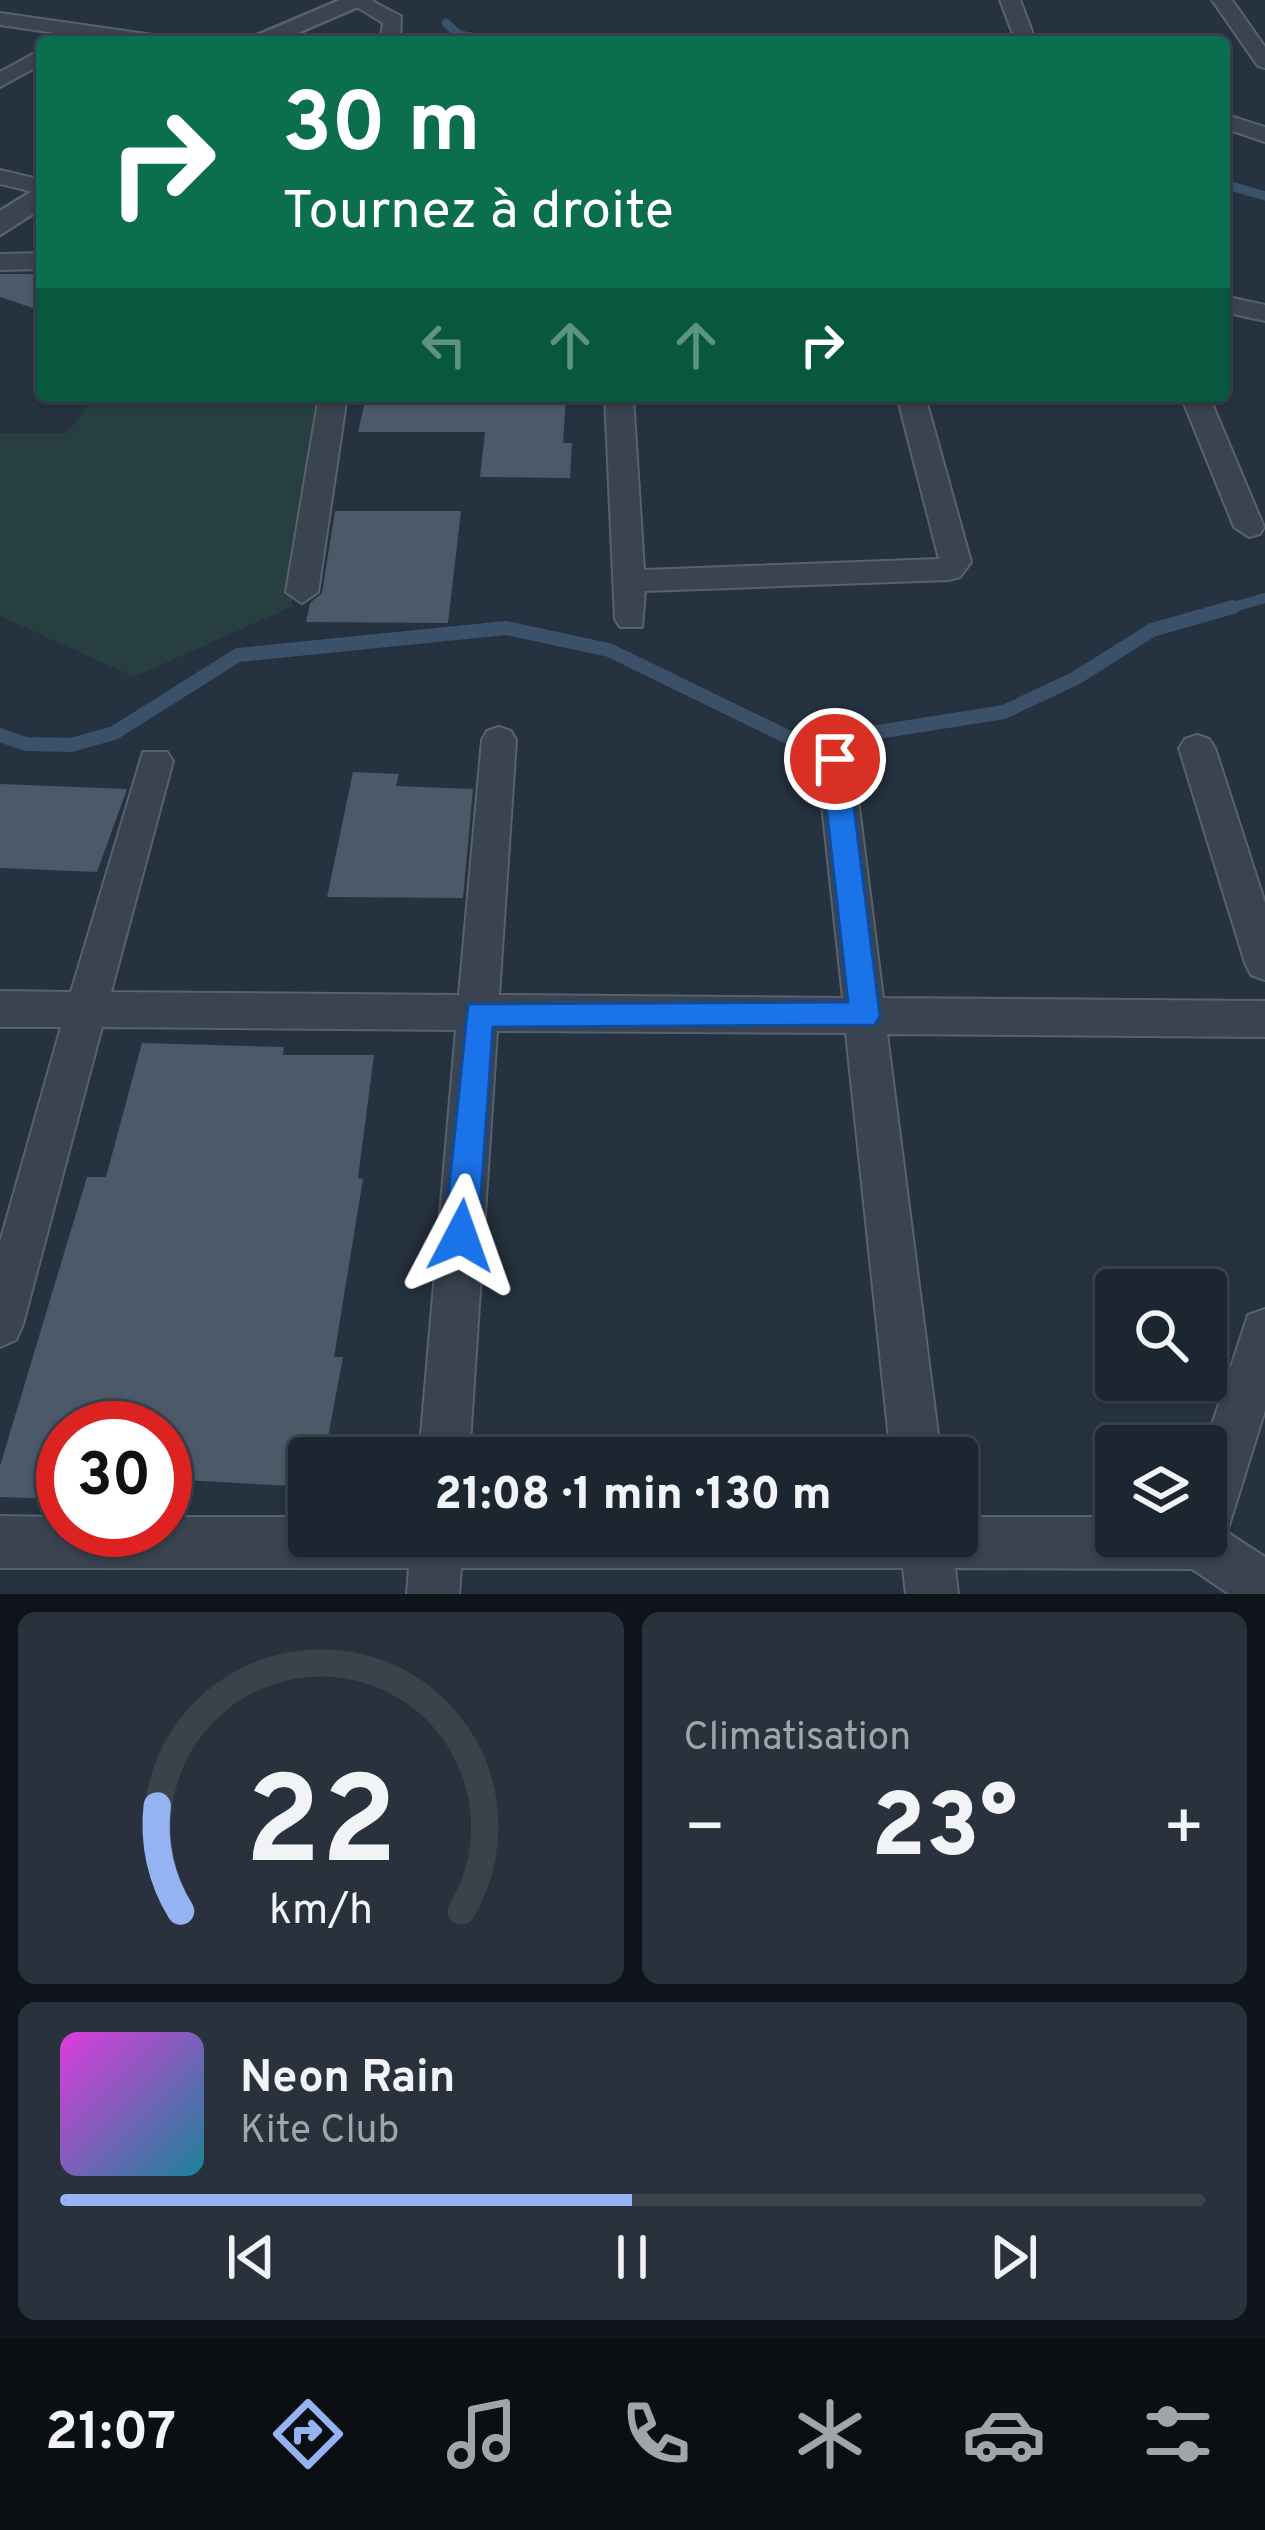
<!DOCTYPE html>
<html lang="fr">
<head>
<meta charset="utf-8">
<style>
	:root { --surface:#1c2630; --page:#29323c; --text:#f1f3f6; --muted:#a0a5ab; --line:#3a434c; --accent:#95b2f1 }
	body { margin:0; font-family:Overpass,sans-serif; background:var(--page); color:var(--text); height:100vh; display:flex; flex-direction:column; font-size:45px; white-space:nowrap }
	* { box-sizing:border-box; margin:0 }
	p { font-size:39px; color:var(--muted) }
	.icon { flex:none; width:66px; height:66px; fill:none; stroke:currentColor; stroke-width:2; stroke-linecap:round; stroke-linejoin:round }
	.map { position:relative; height:1594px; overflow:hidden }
	.side { display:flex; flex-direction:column; gap:18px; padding:18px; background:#0f151a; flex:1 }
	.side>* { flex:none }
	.guide { position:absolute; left:36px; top:36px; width:1194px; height:366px; border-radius:12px; box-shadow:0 3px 9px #0004,0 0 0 3px var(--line); background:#0b6e4f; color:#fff; overflow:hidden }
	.fabs { position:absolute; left:1095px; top:1269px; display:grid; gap:24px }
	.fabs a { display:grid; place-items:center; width:132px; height:132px; border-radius:12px; background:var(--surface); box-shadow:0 3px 9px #0004,0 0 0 3px var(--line); font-size:60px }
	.speed { position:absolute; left:36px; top:1401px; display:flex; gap:24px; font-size:60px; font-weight:700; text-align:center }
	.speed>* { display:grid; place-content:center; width:156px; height:156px; border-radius:50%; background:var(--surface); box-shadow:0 3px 9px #0004,0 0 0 3px var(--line); line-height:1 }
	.speed .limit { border:18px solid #d22; background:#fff; color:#111 }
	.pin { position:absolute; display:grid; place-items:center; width:102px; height:102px; color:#fff; margin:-51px; border:6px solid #fff; border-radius:50%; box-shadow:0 3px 12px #0007 }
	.me { position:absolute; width:132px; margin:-66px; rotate:4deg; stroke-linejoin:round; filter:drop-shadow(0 0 9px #0008) }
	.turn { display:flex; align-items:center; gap:42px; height:252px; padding:0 48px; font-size:54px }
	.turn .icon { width:156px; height:156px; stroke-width:2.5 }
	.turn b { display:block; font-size:84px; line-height:102px }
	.lanes { display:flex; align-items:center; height:114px; padding:0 48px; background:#0003; justify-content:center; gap:60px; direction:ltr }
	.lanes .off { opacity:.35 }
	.big { font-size:90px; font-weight:800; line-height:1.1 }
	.side .card { flex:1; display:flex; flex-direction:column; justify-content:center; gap:18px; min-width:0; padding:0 42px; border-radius:18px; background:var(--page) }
	.side .dial { align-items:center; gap:0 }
	.dial svg { height:312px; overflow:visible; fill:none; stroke:var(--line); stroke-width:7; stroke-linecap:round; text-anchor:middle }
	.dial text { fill:var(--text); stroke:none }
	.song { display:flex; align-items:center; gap:36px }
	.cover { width:144px; height:144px; border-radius:18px; background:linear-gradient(135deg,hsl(300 70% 55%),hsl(190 70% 35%)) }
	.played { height:12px; border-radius:6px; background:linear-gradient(90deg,var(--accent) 50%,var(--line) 50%) }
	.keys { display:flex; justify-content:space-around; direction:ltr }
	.heat { display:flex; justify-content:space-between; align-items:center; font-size:66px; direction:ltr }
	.side .tiles { flex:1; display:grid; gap:18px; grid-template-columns:1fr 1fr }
	.card:last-child { grid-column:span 2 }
	.trip { position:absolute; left:288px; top:1437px; width:690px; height:120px; border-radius:12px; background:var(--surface); box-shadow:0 3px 9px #0004,0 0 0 3px var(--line); font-weight:800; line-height:120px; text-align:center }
	.menu { display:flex; height:192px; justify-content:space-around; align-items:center; background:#0b0f13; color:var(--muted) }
	.menu .icon { width:84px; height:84px }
	.menu .selected { color:var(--accent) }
	.menu b { font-size:54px; color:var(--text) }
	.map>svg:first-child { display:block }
	.green { fill:#283f41 }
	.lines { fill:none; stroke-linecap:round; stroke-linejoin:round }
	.stream-far2 { stroke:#3b5069; stroke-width:9 }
	.stream-far1 { stroke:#3b5069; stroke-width:10 }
	.stream { stroke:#3b5069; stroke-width:14 }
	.building { fill:#4c5969 }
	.minor-casing { stroke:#58616d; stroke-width:4 }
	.tertiary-casing { stroke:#58616d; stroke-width:5 }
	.minor { fill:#3a4350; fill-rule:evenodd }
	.tertiary { fill:#3a4350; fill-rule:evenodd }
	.route { fill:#1a73e8; stroke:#114b97; stroke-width:3 }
</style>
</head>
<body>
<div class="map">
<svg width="1265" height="1594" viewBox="0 0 1265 1594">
	<rect width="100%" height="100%" fill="#263240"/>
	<!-- green -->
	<path class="green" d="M 94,396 L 323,396 L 291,607 L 134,677 L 0,616 L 0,433 L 68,433 Z"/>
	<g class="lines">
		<!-- stream-far2 -->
		<path class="stream-far2" d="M 446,23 L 459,35 L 501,42
			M 1224,184 L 1265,196"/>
		<!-- stream-far1 -->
		<path class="stream-far1" d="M 1223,610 L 1265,598"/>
		<!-- stream -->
		<path class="stream" d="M 0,735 L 26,744 L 71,745 L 114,733 L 238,655 L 506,628 L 609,650 L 802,744 L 1004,712 L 1076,678 L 1152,630 L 1233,607"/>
	</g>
	<!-- building -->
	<path class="building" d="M 0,274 L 42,274 L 42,311 L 0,297 Z
		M 366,396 L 566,396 L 563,443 L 572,443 L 570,478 L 480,477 L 485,432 L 358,432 Z
		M 335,511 L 461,511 L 448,623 L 306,622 L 310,603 L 322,593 Z
		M 353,772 L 399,774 L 396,786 L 473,789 L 463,898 L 327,897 Z
		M 0,784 L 127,789 L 97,872 L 0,868 Z
		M 142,1043 L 284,1047 L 283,1055 L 374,1055 L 358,1178 L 363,1179 L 334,1357 L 343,1357 L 324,1458 L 309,1458 L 309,1487 L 165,1479 L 165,1428 L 63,1428 L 63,1499 L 0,1497 L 0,1466 L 87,1177 L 106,1177 Z"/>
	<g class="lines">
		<!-- minor casing -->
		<g class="minor-casing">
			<path id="minor" d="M 370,0 L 401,16 L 400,42 L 380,42 L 383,23 L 347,1 Z
				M 1000,0 L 1020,0 L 1036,42 L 1016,42 Z
				M 1212,0 L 1232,0 L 1265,47 L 1265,68 L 1258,66 Z
				M 0,13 L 160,36 L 170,42 L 117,42 L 0,25 Z
				M 42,49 L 42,64 L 0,87 L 0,72 Z
				M 1224,114 L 1265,127 L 1265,142 L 1224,128 Z
				M 0,170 L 42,180 L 42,194 L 0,184 Z
				M 42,253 L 42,269 L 0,270 L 0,254 Z
				M 1224,296 L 1265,305 L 1265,321 L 1224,312 Z
				M 319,396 L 347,396 L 318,592 L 302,603 L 286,592 Z
				M 605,396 L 633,396 L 644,570 L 939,559 L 897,396 L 925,396 L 971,562 L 960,577 L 949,580 L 645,591 L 642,627 L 620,627 L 615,619 Z
				M 1181,396 L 1209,396 L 1264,527 L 1260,534 L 1249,537 L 1234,527 Z
				M 499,727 L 511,731 L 516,740 L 499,995 L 843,998 L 817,759 L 823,750 L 847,750 L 853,759 L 883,998 L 1265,1001 L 1265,1037 L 887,1034 L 941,1458 L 891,1458 L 846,1033 L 497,1031 L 469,1458 L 419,1458 L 456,1030 L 102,1027 L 23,1324 L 16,1340 L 0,1347 L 0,1242 L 61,1027 L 0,1027 L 0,991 L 71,992 L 143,752 L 167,752 L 173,761 L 111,992 L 459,995 L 482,740 L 487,731 Z
				M 1197,735 L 1209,739 L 1215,748 L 1265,903 L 1265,980 L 1251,975 L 1245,963 L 1179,748 L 1185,739 Z
				M 1265,1309 L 1265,1410 L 1227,1532 L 1265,1557 L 1265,1594 L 1229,1594 L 1192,1569 L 955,1568 L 958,1594 L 906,1594 L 903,1568 L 461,1568 L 459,1594 L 407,1594 L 409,1568 L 0,1568 L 0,1516 L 63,1517 L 63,1530 L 165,1530 L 165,1517 L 309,1517 L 309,1536 L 957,1536 L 957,1517 L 1116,1517 L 1116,1536 L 1206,1536 L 1205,1446 L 1248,1315 Z"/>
		</g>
		<!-- tertiary casing -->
		<g class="tertiary-casing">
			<path id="tertiary" d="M 340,0 L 374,0 L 277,42 L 241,42 Z
				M 42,185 L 42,208 L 0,235 L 0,211 Z"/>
		</g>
		<!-- minor -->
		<use href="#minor" class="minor"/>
		<!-- tertiary -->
		<use href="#tertiary" class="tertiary"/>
	</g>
	<!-- route -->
	<path class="route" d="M 835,749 L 848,759 L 880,1016 L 875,1025 L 493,1027 L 478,1236 L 473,1247 L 461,1252 L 449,1247 L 444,1236 L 468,1004 L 848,1002 L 821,759 Z"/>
</svg>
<div class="fabs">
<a><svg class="icon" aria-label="search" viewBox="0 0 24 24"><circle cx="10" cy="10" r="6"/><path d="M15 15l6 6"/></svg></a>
<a><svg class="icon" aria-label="layers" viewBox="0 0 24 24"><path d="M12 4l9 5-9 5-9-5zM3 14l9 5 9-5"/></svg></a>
</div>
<div class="speed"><div class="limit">30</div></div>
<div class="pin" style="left:835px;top:759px;background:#d93025"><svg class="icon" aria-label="arrive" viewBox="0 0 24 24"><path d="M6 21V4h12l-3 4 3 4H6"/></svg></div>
<svg class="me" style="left:461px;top:1236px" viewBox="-20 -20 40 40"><path d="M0-17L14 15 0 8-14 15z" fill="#1a73e8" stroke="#fff" stroke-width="4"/></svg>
<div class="trip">21:08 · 1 min · 130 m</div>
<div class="guide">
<div class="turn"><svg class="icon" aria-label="right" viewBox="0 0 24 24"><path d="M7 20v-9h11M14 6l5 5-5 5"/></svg><div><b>30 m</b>Tournez à droite</div></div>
<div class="lanes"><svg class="icon off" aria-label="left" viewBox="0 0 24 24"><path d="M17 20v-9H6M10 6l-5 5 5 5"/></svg><svg class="icon off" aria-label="ahead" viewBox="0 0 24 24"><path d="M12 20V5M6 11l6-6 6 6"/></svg><svg class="icon off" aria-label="ahead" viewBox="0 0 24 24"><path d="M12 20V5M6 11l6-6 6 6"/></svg><svg class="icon" aria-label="right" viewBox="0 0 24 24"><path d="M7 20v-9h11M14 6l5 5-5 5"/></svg></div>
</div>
</div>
<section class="side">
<div class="tiles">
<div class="card dial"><svg viewBox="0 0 100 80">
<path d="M14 69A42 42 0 1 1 86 69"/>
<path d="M14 69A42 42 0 0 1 8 42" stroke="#95b2f1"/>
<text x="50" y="56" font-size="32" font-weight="700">22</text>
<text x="50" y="72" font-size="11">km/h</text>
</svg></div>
<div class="card"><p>Climatisation</p>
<div class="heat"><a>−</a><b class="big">23°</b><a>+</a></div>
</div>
<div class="card">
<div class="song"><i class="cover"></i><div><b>Neon Rain</b><p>Kite Club</p></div></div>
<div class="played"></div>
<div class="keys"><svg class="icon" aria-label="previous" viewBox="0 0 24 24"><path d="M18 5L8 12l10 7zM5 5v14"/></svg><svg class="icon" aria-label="pause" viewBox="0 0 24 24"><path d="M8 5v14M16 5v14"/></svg><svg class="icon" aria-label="next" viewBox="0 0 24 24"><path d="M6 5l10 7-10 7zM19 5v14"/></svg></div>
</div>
</div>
</section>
<nav class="menu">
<b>21:07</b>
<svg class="icon selected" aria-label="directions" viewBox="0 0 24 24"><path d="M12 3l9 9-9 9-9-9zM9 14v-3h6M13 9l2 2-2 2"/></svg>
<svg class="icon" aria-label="music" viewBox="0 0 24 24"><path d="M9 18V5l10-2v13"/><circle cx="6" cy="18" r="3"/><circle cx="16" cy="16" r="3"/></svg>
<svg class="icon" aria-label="phone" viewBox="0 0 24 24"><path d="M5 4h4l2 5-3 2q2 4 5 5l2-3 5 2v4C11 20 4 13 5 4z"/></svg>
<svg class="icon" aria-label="climate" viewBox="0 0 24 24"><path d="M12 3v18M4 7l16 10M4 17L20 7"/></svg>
<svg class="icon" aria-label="car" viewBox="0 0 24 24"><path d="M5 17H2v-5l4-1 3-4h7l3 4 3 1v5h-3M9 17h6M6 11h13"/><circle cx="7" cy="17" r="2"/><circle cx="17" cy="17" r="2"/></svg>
<svg class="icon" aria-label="filters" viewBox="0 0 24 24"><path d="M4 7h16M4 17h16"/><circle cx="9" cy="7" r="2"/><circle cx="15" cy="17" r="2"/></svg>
</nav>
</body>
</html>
